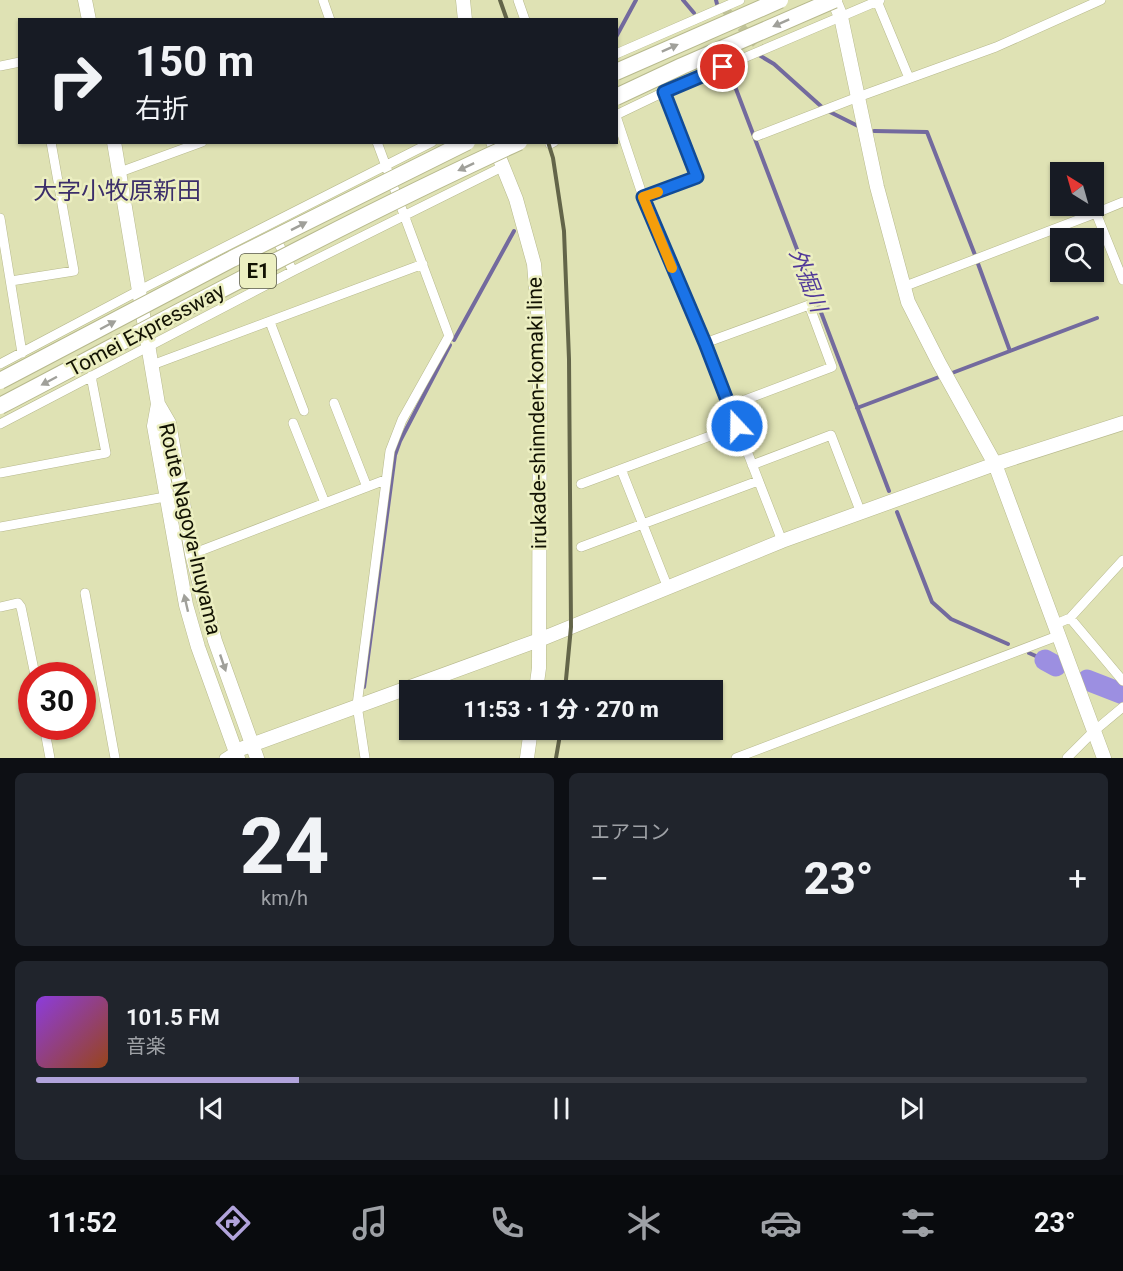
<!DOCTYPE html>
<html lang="ja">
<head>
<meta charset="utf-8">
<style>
	:root { --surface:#171b24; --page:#20242c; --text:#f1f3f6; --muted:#9ea1a6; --line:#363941; --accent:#b1a3db }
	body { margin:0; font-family:Roboto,"Noto Sans JP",sans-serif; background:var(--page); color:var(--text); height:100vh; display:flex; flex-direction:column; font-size:22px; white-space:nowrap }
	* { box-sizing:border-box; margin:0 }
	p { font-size:20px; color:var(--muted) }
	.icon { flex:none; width:33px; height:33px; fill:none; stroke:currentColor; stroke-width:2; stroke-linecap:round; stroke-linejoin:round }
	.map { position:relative; height:758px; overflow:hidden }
	.drawer { display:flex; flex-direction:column; gap:15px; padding:15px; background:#0d0f14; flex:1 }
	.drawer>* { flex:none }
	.hud { position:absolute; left:18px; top:18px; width:600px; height:126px; border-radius:0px; box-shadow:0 2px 4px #0004; background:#171b24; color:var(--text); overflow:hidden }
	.needle { width:39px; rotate:323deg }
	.tools { position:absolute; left:1050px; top:162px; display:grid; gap:12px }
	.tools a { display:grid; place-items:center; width:54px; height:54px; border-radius:0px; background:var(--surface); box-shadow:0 2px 4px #0004; font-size:30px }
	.speed { position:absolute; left:18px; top:662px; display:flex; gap:12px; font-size:30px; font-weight:700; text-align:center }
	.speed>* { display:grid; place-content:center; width:78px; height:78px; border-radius:50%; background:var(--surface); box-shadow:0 2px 4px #0004; line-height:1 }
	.speed .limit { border:9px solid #d22; background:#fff; color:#111 }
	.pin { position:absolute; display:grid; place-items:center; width:51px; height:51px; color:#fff; margin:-26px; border:3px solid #fff; border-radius:50%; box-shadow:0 2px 6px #0007 }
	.me { position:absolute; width:66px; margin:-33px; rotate:339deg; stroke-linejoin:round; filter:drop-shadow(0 0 4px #0008) }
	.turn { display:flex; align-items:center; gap:21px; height:126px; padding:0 18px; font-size:27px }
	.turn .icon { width:78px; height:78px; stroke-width:2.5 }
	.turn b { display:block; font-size:42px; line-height:51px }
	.big { font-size:45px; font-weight:800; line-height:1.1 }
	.drawer .card { flex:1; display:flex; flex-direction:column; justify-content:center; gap:9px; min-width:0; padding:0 21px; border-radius:9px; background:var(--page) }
	.drawer .dial { align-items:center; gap:0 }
	.dial b { font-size:78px; line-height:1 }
	.song { display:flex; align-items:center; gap:18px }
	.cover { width:72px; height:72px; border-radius:9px; background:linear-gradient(135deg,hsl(270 70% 55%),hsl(20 70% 35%)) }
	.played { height:6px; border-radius:3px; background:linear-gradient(90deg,var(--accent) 25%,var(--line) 25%) }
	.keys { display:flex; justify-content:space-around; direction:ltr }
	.heat { display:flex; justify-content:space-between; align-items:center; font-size:33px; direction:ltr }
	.drawer .tiles { flex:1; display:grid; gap:15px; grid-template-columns:1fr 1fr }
	.card:last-child { grid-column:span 2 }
	.trip { position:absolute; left:399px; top:680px; width:324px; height:60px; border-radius:0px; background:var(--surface); box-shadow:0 2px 4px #0004; font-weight:800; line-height:60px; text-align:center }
	.menu { display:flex; height:96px; justify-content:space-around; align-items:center; background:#090b0e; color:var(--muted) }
	.menu .icon { width:42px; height:42px }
	.menu .selected { color:var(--accent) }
	.menu b { font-size:27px; color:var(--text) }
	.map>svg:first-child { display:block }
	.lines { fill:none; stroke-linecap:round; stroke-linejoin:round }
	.stream { stroke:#736a9e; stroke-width:4 }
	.river { stroke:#9c8fe1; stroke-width:21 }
	.street-tunnel { stroke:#c0c399; stroke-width:9; stroke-dasharray:9 4.5; stroke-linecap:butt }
	.street-casing { stroke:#b7b98d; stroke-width:10 }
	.secondary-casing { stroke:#b7b98d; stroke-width:15 }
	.street { stroke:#fff; stroke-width:9 }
	.secondary { stroke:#fff; stroke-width:14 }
	.rail { stroke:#636549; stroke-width:4 }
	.highway-bridge-casing { stroke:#b7b98d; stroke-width:18; stroke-linecap:butt }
	.highway-bridge { stroke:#fff; stroke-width:16 }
	.oneway { fill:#a0a09a }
	.route-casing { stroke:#114b97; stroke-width:15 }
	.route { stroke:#1a73e8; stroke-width:10 }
	.slow { stroke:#f59e0b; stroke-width:10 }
	.labels { text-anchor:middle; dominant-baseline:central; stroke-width:5; stroke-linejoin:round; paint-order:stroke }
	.shield { fill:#ecefc1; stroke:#53543c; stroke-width:1.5 }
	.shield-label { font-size:20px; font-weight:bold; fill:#121203 }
	.street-label { font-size:21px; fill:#121203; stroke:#ecefc1 }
	.water-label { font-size:22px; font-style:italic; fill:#513999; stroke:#ecefc1 }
	.quarter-label { font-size:24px; fill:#3b2e6a; stroke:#ecefc1 }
</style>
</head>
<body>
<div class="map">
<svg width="1123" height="758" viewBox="0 0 1123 758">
	<rect width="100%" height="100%" fill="#dfe2b4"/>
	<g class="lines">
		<!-- stream -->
		<path class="stream" d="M 683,0 L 694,13
			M 716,0 L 717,4
			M 616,37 L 636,0
			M 759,55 L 774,64 L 823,108
			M 728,68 L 889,491
			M 828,111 L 858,126
			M 874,131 L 927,132 L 975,255
			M 454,340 L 514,231
			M 1010,351 L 1097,318
			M 952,373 L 1010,351 L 977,261
			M 857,408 L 939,377
			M 897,512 L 932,602 L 951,619 L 1008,644
			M 1029,653 L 1045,660
			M 364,687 L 395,455 L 400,441 L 450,345"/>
		<!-- river -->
		<path class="river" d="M 1045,660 L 1056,666
			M 1087,680 L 1123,694"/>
		<!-- street-tunnel -->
		<path class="street-tunnel" d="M 723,7 L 762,50"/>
		<!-- street casing -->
		<g class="street-casing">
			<path id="street" d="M 323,0 L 330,20
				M 518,0 L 525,20
				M 877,1 L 909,78
				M 616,54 L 740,0
				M 0,66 L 20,62
				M 616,115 L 664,92 L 880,0
				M 616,116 L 643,197 L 705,343 L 782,541
				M 757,136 L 858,97 L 996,47 L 1101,0
				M 550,144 L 554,142
				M 120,172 L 202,142
				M 643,197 L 697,177 L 664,92
				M 1123,202 L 1096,213 L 1123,280
				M 0,218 L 22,353
				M 274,235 L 293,271
				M 11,281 L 74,271 L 51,142
				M 903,287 L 1096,213
				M 270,322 L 304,411
				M 705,343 L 809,305 L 832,367 L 729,406
				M 0,364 L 138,291 L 432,142
				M 152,365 L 423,264
				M 334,403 L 367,487
				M 293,423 L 325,503
				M 0,424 L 293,271 L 502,167
				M 752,465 L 831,435 L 861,513
				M 621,469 L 668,588
				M 0,473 L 106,453 L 91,376
				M 581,484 L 737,426
				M 0,527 L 165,497
				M 581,547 L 758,481
				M 192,554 L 385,480
				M 85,593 L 115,758
				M 0,607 L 18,603 L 21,607 L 35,675
				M 1070,618 L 1123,681
				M 1056,624 L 1070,618 L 1123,560
				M 44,726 L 50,758
				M 224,758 L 235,751
				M 365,758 L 357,705 L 390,451 L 402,420 L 449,336 L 377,142
				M 736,758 L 1060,635
				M 1067,758 L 1093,732 L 1123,707"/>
		</g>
		<!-- secondary casing -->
		<g class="secondary-casing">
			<path id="secondary" d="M 85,0 L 89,20
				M 463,0 L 465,20
				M 834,0 L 841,17 L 877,187 L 908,302 L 939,363 L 995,464 L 1104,758
				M 114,142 L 158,404 L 169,423 L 192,554 L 204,601 L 215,641 L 257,758
				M 493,142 L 516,199 L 534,264 L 540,336 L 539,668 L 536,690
				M 158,404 L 154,426 L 186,605 L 198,647 L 238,758
				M 235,751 L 539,640 L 782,541 L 995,464 L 1123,423
				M 527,758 L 531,729"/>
		</g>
		<!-- street -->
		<use href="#street" class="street"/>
		<!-- secondary -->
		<use href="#secondary" class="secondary"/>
		<!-- rail -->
		<path class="rail" d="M 500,0 L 507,20
			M 548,142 L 553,158 L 564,231 L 569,359 L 571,627 L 565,690
			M 556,758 L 561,729"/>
		<!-- highway-bridge casing -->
		<g class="highway-bridge-casing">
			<path id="highway-bridge" d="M 616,72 L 780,0
				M 616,97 L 682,66 L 834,0
				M 0,381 L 232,259 L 467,142
				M 0,406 C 172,316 342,223 519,142"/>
		</g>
		<!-- highway-bridge -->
		<use href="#highway-bridge" class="highway-bridge"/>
	</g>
	<!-- one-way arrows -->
	<defs><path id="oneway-solid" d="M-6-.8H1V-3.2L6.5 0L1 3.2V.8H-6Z" transform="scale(1.5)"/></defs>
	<g class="oneway">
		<use href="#oneway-solid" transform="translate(781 23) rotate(156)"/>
		<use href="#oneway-solid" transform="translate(670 48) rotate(-24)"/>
		<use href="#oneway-solid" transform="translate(466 167) rotate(155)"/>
		<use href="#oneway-solid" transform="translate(299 226) rotate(-27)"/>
		<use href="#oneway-solid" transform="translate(108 325) rotate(-28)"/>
		<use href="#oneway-solid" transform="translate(49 381) rotate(152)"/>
		<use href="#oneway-solid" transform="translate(186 603) rotate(-103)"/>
		<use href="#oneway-solid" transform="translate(223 663) rotate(71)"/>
	</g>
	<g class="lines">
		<!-- route casing -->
		<g class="route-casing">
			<path id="route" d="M 723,67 L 664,92 L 697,177 L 643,197 L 705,343 L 737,426"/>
		</g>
		<!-- route -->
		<use href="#route" class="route"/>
		<!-- slow -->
		<path class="slow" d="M 658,192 L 643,197 L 672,268"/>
	</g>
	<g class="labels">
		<!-- shield labels -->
		<rect class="shield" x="240" y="254" width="36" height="34" rx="4.5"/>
		<g class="shield-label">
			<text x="258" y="271">E1</text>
		</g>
		<!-- street labels -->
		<g class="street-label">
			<text transform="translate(146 330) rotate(-28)">Tomei Expressway</text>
			<text transform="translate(537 413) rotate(-91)">irukade-shinnden-komaki line</text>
			<text transform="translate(190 529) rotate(77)">Route Nagoya-Inuyama</text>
		</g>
		<!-- water labels -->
		<g class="water-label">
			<text transform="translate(808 280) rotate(69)">外掘川</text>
		</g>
		<!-- quarter labels -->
		<g class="quarter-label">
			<text x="117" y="191">大字小牧原新田</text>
		</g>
	</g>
</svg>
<div class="tools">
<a><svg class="needle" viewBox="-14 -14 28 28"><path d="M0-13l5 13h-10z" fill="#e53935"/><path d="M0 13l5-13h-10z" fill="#9ea1a6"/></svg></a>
<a><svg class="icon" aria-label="search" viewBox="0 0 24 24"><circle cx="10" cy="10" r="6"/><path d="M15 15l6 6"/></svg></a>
</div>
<div class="speed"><div class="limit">30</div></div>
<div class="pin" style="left:723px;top:67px;background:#d93025"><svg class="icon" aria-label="arrive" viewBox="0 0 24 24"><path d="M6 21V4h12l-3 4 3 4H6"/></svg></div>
<svg class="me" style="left:737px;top:426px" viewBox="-20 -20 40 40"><circle r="17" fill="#1a73e8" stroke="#fff" stroke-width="3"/><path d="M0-11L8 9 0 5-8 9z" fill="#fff"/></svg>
<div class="trip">11:53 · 1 分 · 270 m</div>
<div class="hud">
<div class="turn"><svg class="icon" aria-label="right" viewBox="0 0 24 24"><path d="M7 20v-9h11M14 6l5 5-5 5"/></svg><div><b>150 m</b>右折</div></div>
</div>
</div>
<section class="drawer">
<div class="tiles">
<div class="card dial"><b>24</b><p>km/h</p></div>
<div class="card"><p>エアコン</p>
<div class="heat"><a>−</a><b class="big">23°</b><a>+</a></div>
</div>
<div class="card">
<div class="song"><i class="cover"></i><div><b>101.5 FM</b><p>音楽</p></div></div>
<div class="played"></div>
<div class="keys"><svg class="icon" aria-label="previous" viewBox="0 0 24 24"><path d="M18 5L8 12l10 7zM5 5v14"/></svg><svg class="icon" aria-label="pause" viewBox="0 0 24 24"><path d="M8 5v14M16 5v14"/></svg><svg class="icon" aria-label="next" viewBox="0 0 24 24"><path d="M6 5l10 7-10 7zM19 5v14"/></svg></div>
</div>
</div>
</section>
<nav class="menu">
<b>11:52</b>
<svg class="icon selected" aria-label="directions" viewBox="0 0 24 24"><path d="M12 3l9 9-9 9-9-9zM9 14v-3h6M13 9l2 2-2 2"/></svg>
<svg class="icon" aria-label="music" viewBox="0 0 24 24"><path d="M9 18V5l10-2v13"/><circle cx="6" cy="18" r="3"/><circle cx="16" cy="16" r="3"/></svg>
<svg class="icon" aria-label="phone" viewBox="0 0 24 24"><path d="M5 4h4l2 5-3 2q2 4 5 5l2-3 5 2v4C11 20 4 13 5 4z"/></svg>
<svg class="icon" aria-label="climate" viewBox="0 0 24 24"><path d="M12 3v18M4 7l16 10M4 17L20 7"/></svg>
<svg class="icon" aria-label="car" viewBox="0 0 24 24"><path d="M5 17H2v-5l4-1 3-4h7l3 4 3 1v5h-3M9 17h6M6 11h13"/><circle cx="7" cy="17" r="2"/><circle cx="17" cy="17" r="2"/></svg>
<svg class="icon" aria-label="filters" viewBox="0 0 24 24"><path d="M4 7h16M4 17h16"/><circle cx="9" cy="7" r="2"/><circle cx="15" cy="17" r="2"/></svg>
<b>23°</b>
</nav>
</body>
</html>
